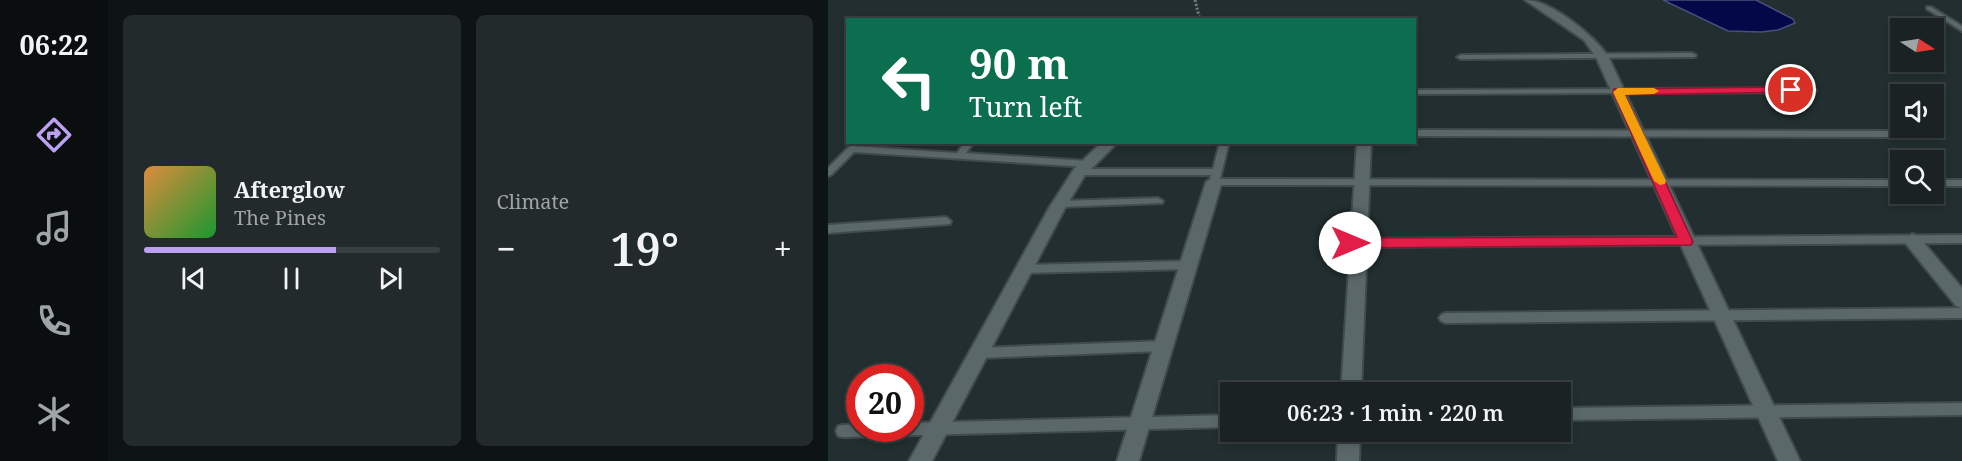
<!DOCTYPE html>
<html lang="en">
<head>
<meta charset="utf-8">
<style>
	:root { --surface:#1a2223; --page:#232a2b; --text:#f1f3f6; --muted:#9fa4a6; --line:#383f41; --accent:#bca0f2 }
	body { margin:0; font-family:"Noto Serif",serif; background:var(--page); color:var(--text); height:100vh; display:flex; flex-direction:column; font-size:22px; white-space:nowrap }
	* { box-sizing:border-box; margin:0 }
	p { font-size:20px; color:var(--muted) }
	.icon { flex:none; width:33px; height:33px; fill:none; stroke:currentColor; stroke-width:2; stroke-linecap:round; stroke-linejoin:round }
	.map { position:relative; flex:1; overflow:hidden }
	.details { display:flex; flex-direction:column; gap:15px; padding:15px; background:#0e1313; width:720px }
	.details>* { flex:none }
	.banner { position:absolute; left:18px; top:18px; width:570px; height:126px; border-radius:0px; box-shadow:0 3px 9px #0003,0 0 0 2px var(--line); background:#0b6e4f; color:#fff; overflow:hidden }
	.needle { width:39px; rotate:102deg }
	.buttons { position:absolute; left:1062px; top:18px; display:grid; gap:12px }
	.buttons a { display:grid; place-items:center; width:54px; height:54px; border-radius:0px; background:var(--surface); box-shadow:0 3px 9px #0003,0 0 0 2px var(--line); font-size:30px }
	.speed { position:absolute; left:18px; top:364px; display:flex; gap:12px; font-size:30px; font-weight:700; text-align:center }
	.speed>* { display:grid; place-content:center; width:78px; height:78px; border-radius:50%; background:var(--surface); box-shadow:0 3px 9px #0003,0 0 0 2px var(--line); line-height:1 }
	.speed .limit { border:9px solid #d22; background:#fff; color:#111 }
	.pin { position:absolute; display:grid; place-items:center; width:51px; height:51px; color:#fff; margin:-26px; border:3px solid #fff; border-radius:50%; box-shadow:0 2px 6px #0007 }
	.me { position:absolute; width:66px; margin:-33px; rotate:90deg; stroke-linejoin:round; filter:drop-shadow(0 0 4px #0008) }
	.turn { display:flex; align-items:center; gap:21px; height:126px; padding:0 24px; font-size:27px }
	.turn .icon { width:78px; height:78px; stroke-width:2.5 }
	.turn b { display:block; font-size:42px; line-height:51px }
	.big { font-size:45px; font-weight:600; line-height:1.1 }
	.details .tile { flex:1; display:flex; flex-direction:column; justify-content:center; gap:9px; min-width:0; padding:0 21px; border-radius:9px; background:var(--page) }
	.song { display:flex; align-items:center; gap:18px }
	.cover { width:72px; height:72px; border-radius:9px; background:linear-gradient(135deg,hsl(30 70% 55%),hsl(130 70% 35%)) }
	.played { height:6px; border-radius:3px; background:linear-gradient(90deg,var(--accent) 65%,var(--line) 65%) }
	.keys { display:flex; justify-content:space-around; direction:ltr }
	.heat { display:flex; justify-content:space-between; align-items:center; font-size:33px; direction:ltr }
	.details .tiles { flex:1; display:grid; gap:15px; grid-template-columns:repeat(2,1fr) }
	.trip { position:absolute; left:392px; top:382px; width:351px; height:60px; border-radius:0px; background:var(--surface); box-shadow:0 3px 9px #0003,0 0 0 2px var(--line); font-weight:600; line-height:60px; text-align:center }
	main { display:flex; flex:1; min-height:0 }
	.tab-bar { display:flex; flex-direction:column; width:108px; justify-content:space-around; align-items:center; background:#0a0e0e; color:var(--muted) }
	.tab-bar .icon { width:42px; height:42px }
	.tab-bar .selected { color:var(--accent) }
	.tab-bar b { font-size:27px; color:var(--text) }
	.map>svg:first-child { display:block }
	.water { fill:#030948; stroke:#484f7b; stroke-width:1.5 }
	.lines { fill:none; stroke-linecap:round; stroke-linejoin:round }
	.service-casing { stroke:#414b4c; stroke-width:4 }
	.minor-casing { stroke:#414b4c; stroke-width:4 }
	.path { stroke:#757f80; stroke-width:3; stroke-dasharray:2 2; stroke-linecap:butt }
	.service { fill:#5b6869; fill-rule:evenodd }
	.minor { fill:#5b6869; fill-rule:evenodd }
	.route { fill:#e11d48; stroke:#92132f; stroke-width:1.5 }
	.slow { fill:#f59e0b }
</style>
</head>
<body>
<main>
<nav class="tab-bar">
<b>06:22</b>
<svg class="icon selected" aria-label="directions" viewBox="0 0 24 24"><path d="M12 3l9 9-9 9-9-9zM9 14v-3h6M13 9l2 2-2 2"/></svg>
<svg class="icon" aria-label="music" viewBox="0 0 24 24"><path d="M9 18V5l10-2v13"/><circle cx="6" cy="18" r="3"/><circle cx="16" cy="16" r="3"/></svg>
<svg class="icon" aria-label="phone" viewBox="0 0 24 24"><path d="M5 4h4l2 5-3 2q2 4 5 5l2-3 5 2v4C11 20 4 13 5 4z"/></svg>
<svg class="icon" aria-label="climate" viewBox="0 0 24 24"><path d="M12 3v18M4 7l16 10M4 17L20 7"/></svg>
</nav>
<section class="details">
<div class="tiles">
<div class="tile">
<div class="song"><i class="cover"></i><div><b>Afterglow</b><p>The Pines</p></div></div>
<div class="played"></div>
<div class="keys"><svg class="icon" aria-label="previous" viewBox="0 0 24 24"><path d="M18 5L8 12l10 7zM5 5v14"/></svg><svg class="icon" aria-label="pause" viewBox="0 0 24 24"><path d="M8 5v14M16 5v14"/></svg><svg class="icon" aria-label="next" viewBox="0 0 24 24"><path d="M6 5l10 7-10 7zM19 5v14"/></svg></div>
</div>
<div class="tile"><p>Climate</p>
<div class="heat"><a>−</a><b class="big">19°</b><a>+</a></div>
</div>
</div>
</section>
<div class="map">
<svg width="1134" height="461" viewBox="0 0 1134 461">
	<rect width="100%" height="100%" fill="#222e2f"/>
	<!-- water -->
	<path class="water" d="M 835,0 L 928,0 L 965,19 L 967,23 L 950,30 L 933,32 L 900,31 Z"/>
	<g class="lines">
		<!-- service casing -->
		<g class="service-casing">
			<path id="service" d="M 1099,7 L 1103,7 L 1134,26 L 1134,31 L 1099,9 Z
				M 864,53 L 868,55 L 867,57 L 633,59 L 629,57 L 633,55 Z
				M 984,88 L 988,90 L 987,92 L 586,94 L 586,90 Z
				M 586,130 L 1073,131 L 1077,134 L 1073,137 L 586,136 Z
				M 137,142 L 146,142 L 138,153 L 259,161 L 264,164 L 259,167 L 26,152 L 3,175 L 0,176 L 0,168 L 21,147 L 24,146 L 129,153 Z
				M 392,142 L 401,142 L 392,179 L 1072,180 L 1072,186 L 386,185 L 381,182 L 383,175 L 251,175 L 246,172 L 251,169 L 385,169 Z
				M 1106,180 L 1134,180 L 1134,186 L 1106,186 Z
				M 330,198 L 335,201 L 334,203 L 231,207 L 226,204 L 231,201 Z
				M 118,217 L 123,221 L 122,224 L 0,233 L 0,225 Z
				M 1134,235 L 1134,243 L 522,247 L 517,243 L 522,239 Z
				M 360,261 L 364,262 L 366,265 L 364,268 L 360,269 L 196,273 L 192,272 L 190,269 L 192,266 L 196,265 Z
				M 1134,308 L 1134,318 L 617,323 L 613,321 L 611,318 L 613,315 L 617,313 Z
				M 335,341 L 339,342 L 341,346 L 339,350 L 335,351 L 150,358 L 146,357 L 144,353 L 146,349 L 150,348 Z
				M 1134,403 L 1134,415 L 732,420 L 732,408 Z
				M 402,415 L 402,427 L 15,437 L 10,436 L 8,431 L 10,426 L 15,425 L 32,424 L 32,429 L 82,429 L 82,423 Z"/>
		</g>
		<!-- minor casing -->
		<g class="minor-casing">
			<path id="minor" d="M 697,0 C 723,0 765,35 780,56 L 972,461 L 950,461 L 768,57 L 756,40 Z
				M 274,142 L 290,142 L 257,175 L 237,208 L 104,461 L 81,461 L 221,208 L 246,169 Z
				M 529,142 L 543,142 L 533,393 L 513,393 Z
				M 386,177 L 394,182 L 311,461 L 289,461 L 378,182 Z
				M 1084,234 L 1090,236 L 1134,288 L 1134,308 L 1128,306 L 1078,244 L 1076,240 Z
				M 510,432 L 532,432 L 531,461 L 509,461 Z"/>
		</g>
		<!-- path -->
		<path class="path" d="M 367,0 L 372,20"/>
		<!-- service -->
		<use href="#service" class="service"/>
		<!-- minor -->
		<use href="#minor" class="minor"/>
	</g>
	<!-- route -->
	<path class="route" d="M 963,87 L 967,88 L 967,92 L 797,95 L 865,242 L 863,245 L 522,248 L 515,243 L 522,238 L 849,237 L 785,92 L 786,89 Z"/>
	<!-- slow -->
	<path class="slow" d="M 790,88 L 826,88 L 831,91 L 826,94 L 797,95 L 838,181 L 837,184 L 832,185 L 826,181 L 785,92 Z"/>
</svg>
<div class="buttons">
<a><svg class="needle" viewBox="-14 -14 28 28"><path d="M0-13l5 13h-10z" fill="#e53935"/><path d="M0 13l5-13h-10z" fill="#9fa4a6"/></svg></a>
<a><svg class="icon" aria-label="sound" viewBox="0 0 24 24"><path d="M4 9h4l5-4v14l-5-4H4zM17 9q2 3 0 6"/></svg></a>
<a><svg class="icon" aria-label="search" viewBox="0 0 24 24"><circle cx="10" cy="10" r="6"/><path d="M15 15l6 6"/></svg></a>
</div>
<div class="speed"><div class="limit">20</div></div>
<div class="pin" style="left:963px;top:90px;background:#d93025"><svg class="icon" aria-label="arrive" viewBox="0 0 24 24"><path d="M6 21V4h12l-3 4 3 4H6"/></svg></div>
<svg class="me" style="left:522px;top:243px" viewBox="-20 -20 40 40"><circle r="19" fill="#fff"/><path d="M0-13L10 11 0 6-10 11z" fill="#e11d48"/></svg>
<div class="trip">06:23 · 1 min · 220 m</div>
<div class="banner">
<div class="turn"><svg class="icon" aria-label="left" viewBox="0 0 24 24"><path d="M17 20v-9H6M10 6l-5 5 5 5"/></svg><div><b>90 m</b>Turn left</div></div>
</div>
</div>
</main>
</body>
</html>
